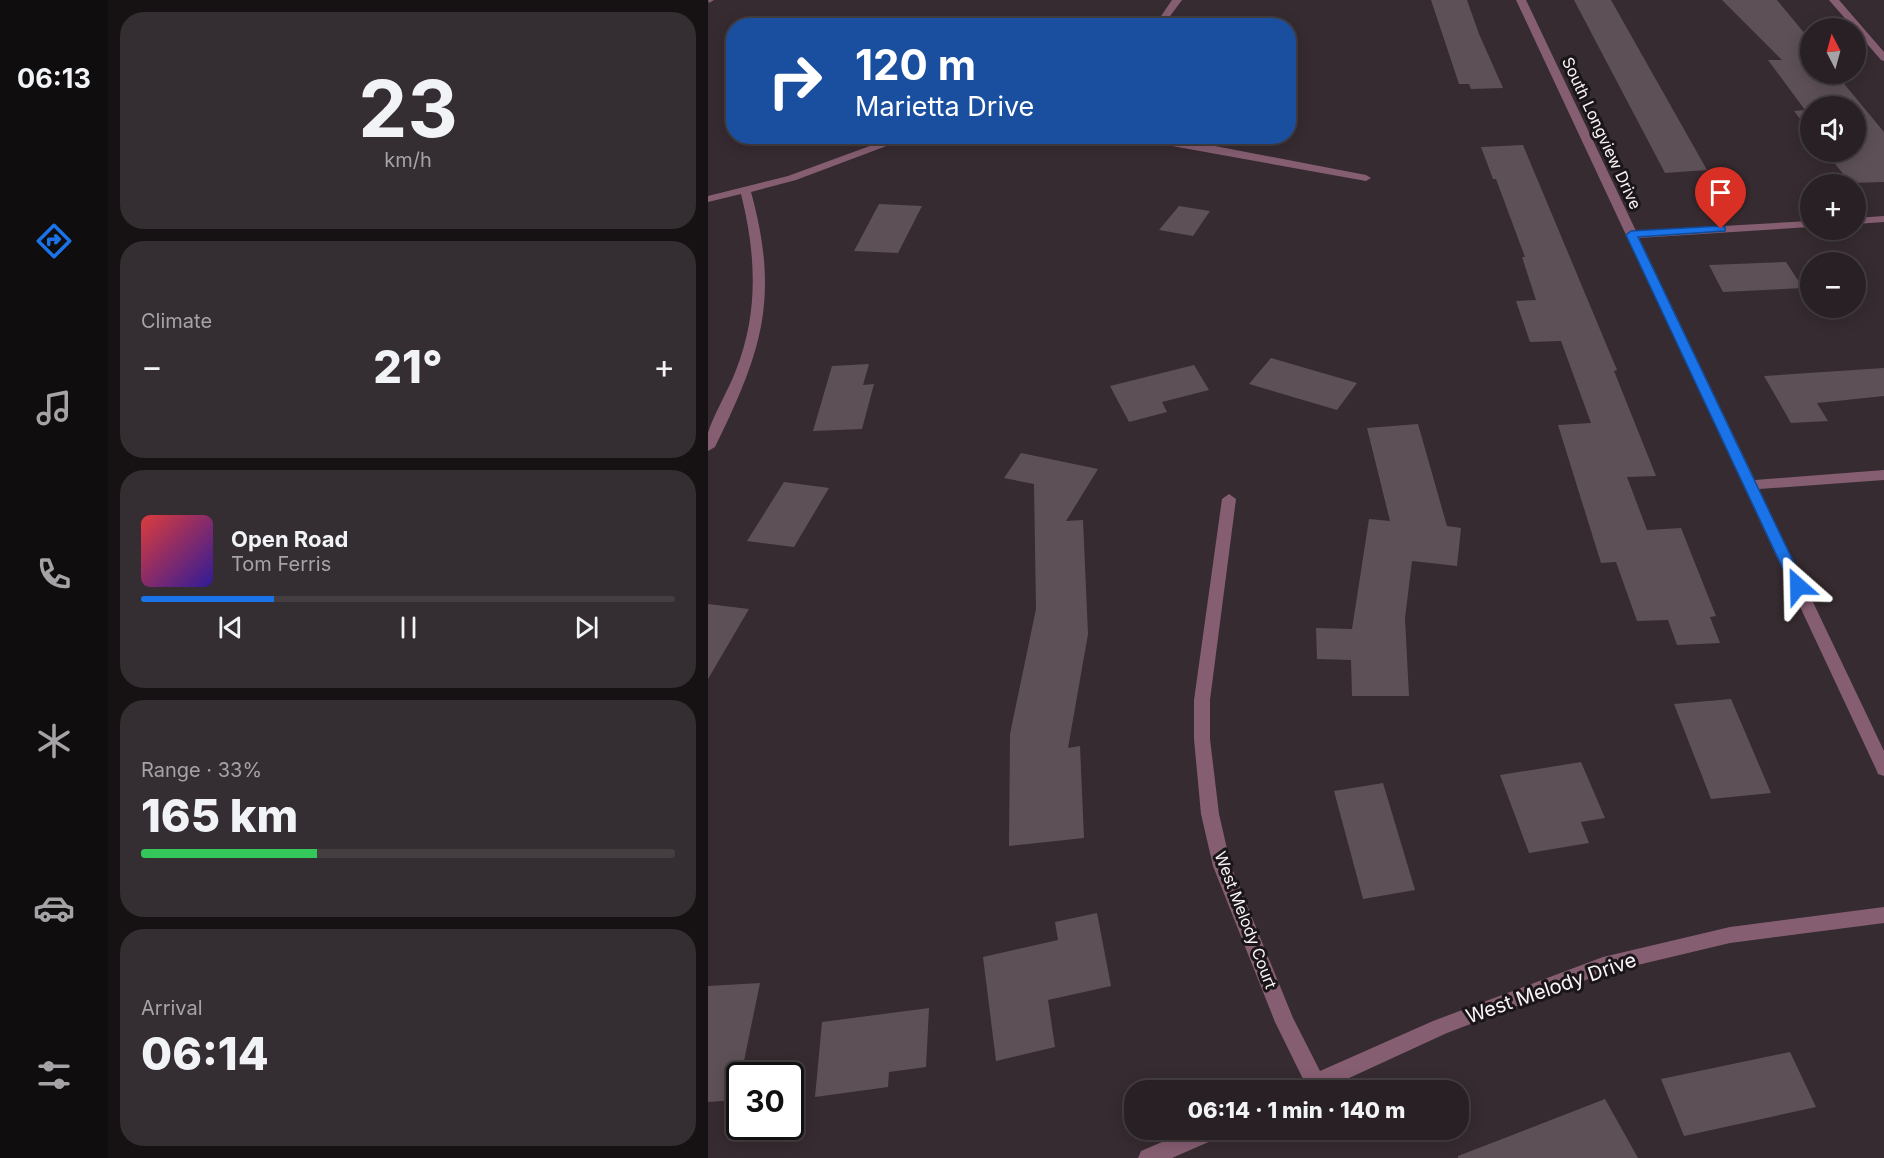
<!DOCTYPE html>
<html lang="en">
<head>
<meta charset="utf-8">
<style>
	:root { --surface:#282024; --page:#342d31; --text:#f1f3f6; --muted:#a5a3a6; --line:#443e41; --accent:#1a73e8 }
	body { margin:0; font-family:Inter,sans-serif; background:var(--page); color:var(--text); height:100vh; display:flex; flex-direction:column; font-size:22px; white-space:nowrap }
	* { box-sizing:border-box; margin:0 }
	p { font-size:20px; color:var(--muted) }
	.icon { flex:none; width:33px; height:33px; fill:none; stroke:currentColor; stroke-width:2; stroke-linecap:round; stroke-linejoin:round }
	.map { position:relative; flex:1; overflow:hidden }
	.details { display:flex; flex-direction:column; gap:12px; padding:12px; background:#161214; width:600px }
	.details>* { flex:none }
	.guide { position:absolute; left:18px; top:18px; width:570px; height:126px; border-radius:24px; box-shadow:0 3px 15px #0003,0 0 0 2px var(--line); background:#1a4fa0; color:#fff; overflow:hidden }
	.needle { width:39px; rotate:354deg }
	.controls { position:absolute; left:1092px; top:18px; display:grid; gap:12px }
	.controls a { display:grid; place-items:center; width:66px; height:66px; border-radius:50%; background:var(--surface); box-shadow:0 3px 15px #0003,0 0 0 2px var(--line); font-size:30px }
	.speed { position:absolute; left:18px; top:1062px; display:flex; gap:12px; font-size:30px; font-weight:700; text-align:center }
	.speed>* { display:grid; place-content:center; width:78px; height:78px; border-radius:50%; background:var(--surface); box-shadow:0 3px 15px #0003,0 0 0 2px var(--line); line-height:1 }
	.speed .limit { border:3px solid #111; border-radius:9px; background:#fff; color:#111 }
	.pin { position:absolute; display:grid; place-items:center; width:51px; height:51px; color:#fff; margin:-62px -26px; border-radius:50% 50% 50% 0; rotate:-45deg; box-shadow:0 0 6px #0007 }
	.pin .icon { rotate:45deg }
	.me { position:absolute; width:66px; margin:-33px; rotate:335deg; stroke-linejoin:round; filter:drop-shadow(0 0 4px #0008) }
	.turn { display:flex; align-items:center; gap:21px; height:126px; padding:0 30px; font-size:27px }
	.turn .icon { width:78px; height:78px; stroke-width:2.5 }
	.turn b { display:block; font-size:42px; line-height:51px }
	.big { font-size:45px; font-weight:800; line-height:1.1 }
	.details .tile { flex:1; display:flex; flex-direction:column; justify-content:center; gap:9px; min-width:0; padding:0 21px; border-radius:24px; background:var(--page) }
	.details .dial { align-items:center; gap:0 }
	.dial b { font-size:78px; line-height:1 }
	.song { display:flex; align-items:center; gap:18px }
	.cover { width:72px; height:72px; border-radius:9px; background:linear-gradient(135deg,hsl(0 70% 55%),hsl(250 70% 35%)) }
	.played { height:6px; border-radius:3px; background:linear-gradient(90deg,var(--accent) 25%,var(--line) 25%) }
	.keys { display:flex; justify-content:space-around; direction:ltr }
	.heat { display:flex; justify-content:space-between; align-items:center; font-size:33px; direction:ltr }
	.charge { height:9px; border-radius:4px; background:linear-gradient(90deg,#34c759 33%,var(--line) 0) }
	.trip { position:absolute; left:416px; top:1080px; width:345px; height:60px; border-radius:24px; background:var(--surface); box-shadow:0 3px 15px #0003,0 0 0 2px var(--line); font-weight:800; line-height:60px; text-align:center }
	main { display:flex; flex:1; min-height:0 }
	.dock { display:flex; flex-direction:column; width:108px; justify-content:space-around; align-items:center; background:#100d0e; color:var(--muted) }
	.dock .icon { width:42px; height:42px }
	.dock .current { color:var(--accent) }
	.dock b { font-size:27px; color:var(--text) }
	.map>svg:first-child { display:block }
	.building { fill:#5d5157 }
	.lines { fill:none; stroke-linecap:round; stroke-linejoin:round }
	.minor { fill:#865e72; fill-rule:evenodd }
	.route { fill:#1a73e8; stroke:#114b97; stroke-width:1.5 }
	.labels { text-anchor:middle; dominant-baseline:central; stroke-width:6; stroke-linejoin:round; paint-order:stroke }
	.street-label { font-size:16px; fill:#faf3f6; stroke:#1a1518 }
	.near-street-label { font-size:20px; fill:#faf3f6; stroke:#1a1518 }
</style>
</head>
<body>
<main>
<nav class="dock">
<b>06:13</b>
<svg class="icon current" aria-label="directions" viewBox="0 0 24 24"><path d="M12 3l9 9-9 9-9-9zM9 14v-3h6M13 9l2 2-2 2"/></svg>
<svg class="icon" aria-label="music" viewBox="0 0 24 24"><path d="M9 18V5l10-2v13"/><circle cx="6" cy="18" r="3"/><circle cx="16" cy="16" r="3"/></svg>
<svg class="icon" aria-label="phone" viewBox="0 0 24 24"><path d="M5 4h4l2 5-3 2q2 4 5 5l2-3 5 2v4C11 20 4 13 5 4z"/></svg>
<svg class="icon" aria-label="climate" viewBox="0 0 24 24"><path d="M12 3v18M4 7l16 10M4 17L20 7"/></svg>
<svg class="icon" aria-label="car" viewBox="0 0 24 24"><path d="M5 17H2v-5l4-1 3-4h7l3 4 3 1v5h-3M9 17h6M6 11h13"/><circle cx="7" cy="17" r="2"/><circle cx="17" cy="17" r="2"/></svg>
<svg class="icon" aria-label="filters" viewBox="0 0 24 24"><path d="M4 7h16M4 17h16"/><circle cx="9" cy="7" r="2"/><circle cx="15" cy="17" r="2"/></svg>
</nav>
<section class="details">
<div class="tile dial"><b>23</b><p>km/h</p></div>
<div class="tile"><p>Climate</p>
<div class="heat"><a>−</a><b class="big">21°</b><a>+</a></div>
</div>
<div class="tile">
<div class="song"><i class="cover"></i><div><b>Open Road</b><p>Tom Ferris</p></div></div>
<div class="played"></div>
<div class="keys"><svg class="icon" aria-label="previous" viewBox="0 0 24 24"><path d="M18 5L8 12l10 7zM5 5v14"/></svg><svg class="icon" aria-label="pause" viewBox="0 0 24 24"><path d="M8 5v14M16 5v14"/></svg><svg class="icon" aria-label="next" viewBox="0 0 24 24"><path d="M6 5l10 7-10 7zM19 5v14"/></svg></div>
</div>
<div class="tile"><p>Range · 33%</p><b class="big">165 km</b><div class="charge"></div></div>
<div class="tile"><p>Arrival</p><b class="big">06:14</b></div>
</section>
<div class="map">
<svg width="1176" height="1158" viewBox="0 0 1176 1158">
	<rect width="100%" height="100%" fill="#362b30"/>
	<!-- building -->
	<path class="building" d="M 723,0 L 759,0 L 771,34 L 795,88 L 763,89 L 761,84 L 751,84 Z
		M 866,0 L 903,0 L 999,170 L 957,173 Z
		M 1014,0 L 1069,0 L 1102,40 L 1102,74 L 1128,74 L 1176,132 L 1176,182 L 1142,183 L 1118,152 L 1148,152 L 1148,106 L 1102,106 L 1102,132 L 1086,111 L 1097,110 L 1060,60 L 1074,60 Z
		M 815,145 L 909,370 L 906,371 L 948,476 L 919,477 L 939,530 L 973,528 L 1008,616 L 1002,617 L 1012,643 L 969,645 L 960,620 L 929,621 L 908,562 L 893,563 L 850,425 L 883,423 L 853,341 L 822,342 L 808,301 L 828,300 L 814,257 L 817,257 L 788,179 L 785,179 L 773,147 Z
		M 171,204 L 214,206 L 190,253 L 146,251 Z
		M 471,206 L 502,211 L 485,236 L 451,230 Z
		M 1078,262 L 1095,288 L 1015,292 L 1001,265 Z
		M 563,358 L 649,383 L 629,410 L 541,384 Z
		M 161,364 L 155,385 L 166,384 L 154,429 L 105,431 L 124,366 Z
		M 486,365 L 501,390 L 454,402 L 459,412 L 421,422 L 402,386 Z
		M 1176,368 L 1176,396 L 1109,403 L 1120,421 L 1083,423 L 1056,376 Z
		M 710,424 L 739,526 L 753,528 L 749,566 L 704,561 L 697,618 L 701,696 L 644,696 L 643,660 L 609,659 L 608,628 L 644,629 L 661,519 L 682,521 L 659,428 Z
		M 313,453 L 390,469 L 358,521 L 375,520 L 380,634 L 360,748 L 372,746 L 376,838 L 301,846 L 302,734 L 328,609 L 326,484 L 296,478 Z
		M 76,482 L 121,488 L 86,547 L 39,541 Z
		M 0,604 L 41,609 L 0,679 Z
		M 1023,699 L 1063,793 L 1003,799 L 966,704 Z
		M 873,762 L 897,818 L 873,822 L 881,843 L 821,853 L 792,775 Z
		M 675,783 L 707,890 L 655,899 L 626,791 Z
		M 389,913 L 403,986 L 340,1000 L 347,1047 L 288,1061 L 275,957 L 350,940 L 347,922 Z
		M 52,983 L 28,1100 L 0,1102 L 0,986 Z
		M 221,1008 L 218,1067 L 181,1072 L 180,1087 L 107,1097 L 114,1022 Z
		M 1082,1052 L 1108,1107 L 976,1136 L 953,1079 Z
		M 897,1099 L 930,1158 L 750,1158 L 750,1156 Z"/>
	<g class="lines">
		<!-- minor -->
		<path class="minor" d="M 0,0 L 6,0 L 1,3 Z
			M 464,0 L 474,0 L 457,23 L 454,26 L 443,26 L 451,19 Z
			M 808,0 L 818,0 L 928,231 L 1102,221 L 1102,227 L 931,238 L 1047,480 L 1176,470 L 1176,480 L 1051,489 L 1176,751 L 1176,776 L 1170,774 L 1168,769 Z
			M 1121,0 L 1131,0 L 1176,52 L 1176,61 L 1173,60 Z
			M 189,136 L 205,136 L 88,180 L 43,192 C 72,298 54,351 7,447 L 0,451 C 0,446 0,438 0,433 C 5,416 21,389 28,370 C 51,312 48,254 33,194 L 0,202 L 0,196 L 80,176 Z
			M 439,136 L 455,136 L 658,175 L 663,178 L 658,181 L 464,146 Z
			M 1176,216 L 1176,222 L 1148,224 L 1148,218 Z
			M 521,494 L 528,499 L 502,700 L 502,739 L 511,814 L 523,866 L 585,1018 L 612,1071 L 725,1021 L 895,957 L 1022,927 L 1176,907 L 1176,923 L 1022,943 L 896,973 L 739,1033 L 615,1090 L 583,1090 L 586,1083 L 595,1079 L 567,1022 L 505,866 L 493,814 L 486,739 L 486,700 L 514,499 Z
			M 482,1130 L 515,1130 L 512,1137 L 464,1158 L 430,1158 L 433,1151 Z"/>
	</g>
	<!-- route -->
	<path class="route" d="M 1013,226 L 1017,227 L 1017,231 L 930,237 L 1097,586 L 1090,591 L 1083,586 L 918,235 L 923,231 Z"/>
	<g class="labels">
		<!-- street labels -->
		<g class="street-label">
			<text transform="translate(894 133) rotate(65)">South Longview Drive</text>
			<text transform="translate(538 920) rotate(69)">West Melody Court</text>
		</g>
		<!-- near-street labels -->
		<g class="near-street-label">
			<text transform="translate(843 988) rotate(-19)">West Melody Drive</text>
		</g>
	</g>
</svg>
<div class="controls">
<a><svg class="needle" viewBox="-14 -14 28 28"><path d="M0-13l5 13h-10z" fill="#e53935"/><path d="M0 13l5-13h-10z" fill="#a5a3a6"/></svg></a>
<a><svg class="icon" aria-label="sound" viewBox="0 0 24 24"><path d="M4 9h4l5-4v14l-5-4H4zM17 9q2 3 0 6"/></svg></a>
<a>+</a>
<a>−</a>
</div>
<div class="speed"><div class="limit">30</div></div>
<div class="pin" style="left:1013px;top:229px;background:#d93025"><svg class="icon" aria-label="arrive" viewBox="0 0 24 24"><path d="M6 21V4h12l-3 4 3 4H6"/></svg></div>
<svg class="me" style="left:1090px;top:586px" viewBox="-20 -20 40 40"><path d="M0-17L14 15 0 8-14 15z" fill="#1a73e8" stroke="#fff" stroke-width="4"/></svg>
<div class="trip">06:14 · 1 min · 140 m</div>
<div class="guide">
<div class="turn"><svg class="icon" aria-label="right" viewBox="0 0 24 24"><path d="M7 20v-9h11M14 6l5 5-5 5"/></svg><div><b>120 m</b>Marietta Drive</div></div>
</div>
</div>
</main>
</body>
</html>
